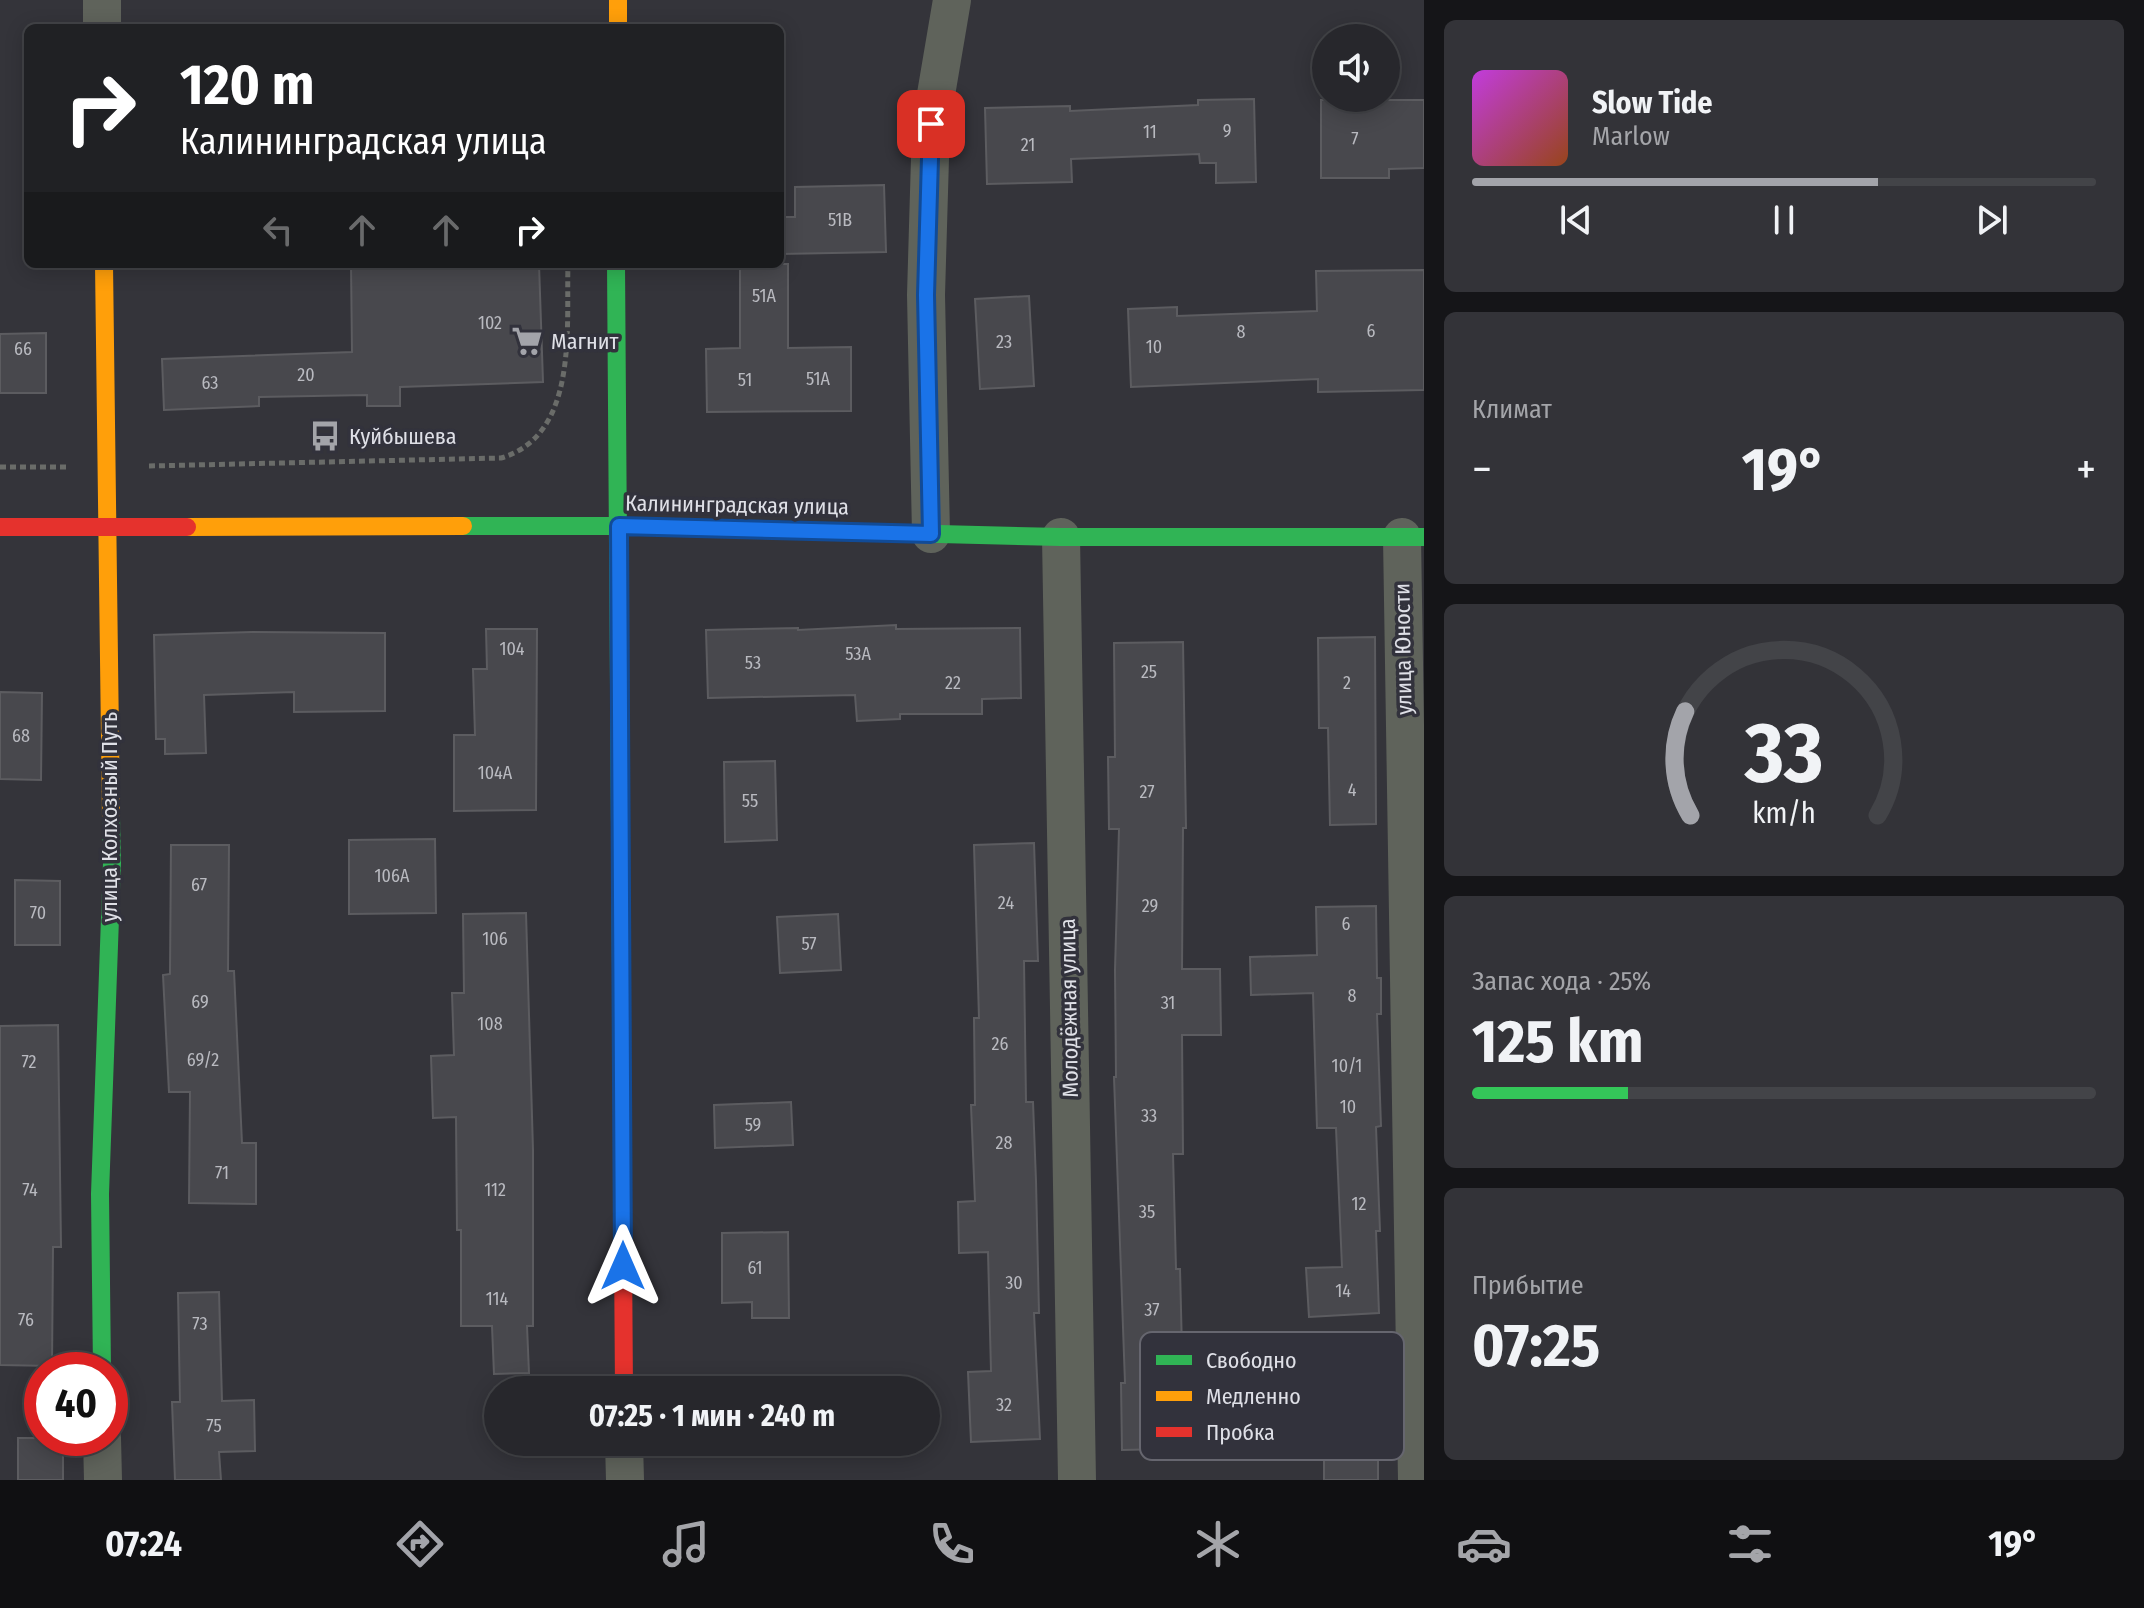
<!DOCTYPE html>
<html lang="ru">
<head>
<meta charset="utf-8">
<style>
	:root { --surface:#27272c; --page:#333338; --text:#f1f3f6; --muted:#a4a5a9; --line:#434448; --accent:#a3a4aa }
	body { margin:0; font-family:"Fira Sans Condensed",sans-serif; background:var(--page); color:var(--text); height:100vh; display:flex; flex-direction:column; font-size:30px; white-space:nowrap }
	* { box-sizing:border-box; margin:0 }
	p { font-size:26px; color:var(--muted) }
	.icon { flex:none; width:44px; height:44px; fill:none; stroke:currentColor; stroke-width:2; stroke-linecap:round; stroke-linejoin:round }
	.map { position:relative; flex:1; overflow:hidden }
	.panel { display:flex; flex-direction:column; gap:20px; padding:20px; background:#151518; width:720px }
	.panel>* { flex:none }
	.banner { position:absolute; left:24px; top:24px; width:760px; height:244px; border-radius:12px; box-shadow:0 4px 20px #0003,0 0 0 2px var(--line); background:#202124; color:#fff; overflow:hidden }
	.controls { position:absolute; left:1312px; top:24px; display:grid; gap:16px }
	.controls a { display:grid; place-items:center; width:88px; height:88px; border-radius:50%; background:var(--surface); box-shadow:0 4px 20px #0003,0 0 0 2px var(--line); font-size:40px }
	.speed { position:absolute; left:24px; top:1352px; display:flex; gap:16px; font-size:40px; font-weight:700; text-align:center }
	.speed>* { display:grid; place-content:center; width:104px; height:104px; border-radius:50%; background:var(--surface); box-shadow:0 4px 20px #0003,0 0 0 2px var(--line); line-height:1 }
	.speed .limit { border:12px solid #d22; background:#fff; color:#111 }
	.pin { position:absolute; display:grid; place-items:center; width:68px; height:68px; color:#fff; margin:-34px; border-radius:16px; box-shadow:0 4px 12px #0006 }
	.me { position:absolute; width:88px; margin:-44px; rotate:0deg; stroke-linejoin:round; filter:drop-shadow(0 0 6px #0008) }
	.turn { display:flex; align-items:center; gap:28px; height:168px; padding:0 24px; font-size:36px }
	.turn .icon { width:104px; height:104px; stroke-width:2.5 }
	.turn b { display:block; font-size:56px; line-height:68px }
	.lanes { display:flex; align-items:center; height:76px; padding:0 24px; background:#0003; justify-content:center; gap:40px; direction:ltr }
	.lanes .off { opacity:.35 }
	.big { font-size:60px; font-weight:700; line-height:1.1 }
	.panel .tile { flex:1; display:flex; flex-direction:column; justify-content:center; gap:12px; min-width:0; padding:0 28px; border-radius:12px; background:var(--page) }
	.panel .dial { align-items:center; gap:0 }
	.dial svg { height:208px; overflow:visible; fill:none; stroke:var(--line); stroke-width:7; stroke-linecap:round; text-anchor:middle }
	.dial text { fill:var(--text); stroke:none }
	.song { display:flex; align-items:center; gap:24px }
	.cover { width:96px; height:96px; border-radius:12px; background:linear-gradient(135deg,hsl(290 70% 55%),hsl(20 70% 35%)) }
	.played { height:8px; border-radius:4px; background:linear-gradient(90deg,var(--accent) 65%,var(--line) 65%) }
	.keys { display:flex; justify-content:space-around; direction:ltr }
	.heat { display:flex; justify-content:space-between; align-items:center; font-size:44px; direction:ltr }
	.charge { height:12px; border-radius:6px; background:linear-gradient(90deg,#34c759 25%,var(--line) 0) }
	.trip { position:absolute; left:484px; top:1376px; width:456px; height:80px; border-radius:40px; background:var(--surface); box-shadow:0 4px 20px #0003,0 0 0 2px var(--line); font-weight:700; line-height:80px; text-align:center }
	.tabs { display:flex; height:128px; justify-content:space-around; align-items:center; background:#101012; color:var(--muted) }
	.tabs .icon { width:56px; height:56px }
	.tabs .active { color:var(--accent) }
	.tabs b { font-size:36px; color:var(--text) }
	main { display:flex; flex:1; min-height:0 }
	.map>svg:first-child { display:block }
	.building { fill:#48484d; stroke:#5c5c60; stroke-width:2 }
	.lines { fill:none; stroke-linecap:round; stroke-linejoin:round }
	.path { stroke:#6a6c69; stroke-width:5; stroke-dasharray:6 4; stroke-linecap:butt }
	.street { stroke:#5f635b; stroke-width:38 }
	.fast { stroke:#30b455; stroke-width:18 }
	.slow { stroke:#ff9f0a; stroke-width:18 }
	.jam { stroke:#e5322d; stroke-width:18 }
	.route-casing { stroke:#114b97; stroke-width:20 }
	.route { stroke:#1a73e8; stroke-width:14 }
	.labels { text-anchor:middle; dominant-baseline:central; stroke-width:7; stroke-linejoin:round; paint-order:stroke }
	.number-label { font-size:18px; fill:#b9bac0 }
	.poi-label { font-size:22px; fill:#dfe0e7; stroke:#32323c; text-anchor:start }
	.street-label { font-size:22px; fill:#dfe0e7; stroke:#32323c }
	.key { fill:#32323c; stroke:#66666f; stroke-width:2 }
	.key-label { font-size:22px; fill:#dfe0e7 }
</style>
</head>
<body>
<main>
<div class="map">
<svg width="1424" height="1480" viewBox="0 0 1424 1480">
	<rect width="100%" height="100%" fill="#34343a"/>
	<!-- building -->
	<path class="building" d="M 1254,99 L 1256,182 L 1216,183 L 1216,163 L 1200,163 L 1199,154 L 1071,159 L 1072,182 L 987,184 L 985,108 L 1070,106 L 1070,111 L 1198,105 L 1198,100 Z
		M 1321,100 L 1424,100 L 1424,168 L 1389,169 L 1389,178 L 1321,178 Z
		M 884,185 L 886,252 L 780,254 L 780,217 L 795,217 L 795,187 Z
		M 351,264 L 539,264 L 543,382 L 400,387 L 400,406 L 367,406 L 367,395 L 259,397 L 259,406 L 164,410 L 162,359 L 352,352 Z
		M 740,264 L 788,264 L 788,348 L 851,347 L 851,411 L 707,412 L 706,349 L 740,348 Z
		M 1424,270 L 1424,390 L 1318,392 L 1318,379 L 1131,387 L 1128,309 L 1177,307 L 1177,316 L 1317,311 L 1316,271 Z
		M 1029,296 L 1034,386 L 980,389 L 975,299 Z
		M 46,333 L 46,393 L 0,393 L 0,334 Z
		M 896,625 L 896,629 L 1020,628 L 1021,698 L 982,699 L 982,714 L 900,714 L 900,719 L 857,721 L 855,695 L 708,698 L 706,630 L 798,628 L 798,630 Z
		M 486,629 L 537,629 L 536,810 L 454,811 L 454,735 L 475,735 L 473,669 L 487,669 Z
		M 252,632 L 385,633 L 385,711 L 294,712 L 294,692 L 204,695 L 206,753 L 165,754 L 165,739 L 156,739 L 154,635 Z
		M 1375,637 L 1376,824 L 1330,825 L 1328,728 L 1319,728 L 1318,638 Z
		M 1183,642 L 1186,828 L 1183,828 L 1182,969 L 1220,969 L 1221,1035 L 1182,1035 L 1183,1154 L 1173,1154 L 1176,1269 L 1180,1269 L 1182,1350 L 1164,1350 L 1166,1449 L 1122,1450 L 1121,1383 L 1125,1383 L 1114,1077 L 1116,1077 L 1115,970 L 1119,829 L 1109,829 L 1108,757 L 1115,757 L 1114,643 Z
		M 0,692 L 42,693 L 41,780 L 0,779 Z
		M 775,761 L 777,840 L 725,842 L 724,762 Z
		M 435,839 L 436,913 L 349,914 L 349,840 Z
		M 1034,843 L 1038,961 L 1024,961 L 1026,1102 L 1033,1102 L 1036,1181 L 1039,1313 L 1034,1313 L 1040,1439 L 971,1442 L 968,1372 L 991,1371 L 988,1252 L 959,1253 L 958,1202 L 975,1201 L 971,1105 L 975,1105 L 974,1018 L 979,1018 L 974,845 Z
		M 171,845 L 229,845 L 228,971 L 234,971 L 242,1143 L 256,1143 L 256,1204 L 189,1203 L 190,1092 L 169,1092 L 163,975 L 170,974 Z
		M 15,880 L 60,881 L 60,945 L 15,945 Z
		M 1376,906 L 1377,978 L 1381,978 L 1381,1014 L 1377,1014 L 1381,1126 L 1376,1127 L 1380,1231 L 1376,1231 L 1379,1313 L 1309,1317 L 1306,1268 L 1342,1267 L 1336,1128 L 1317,1128 L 1313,993 L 1251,995 L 1250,957 L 1317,955 L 1316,907 Z
		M 526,913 L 533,1150 L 533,1326 L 527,1326 L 529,1373 L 494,1374 L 492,1326 L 461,1326 L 461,1230 L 457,1230 L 456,1117 L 433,1118 L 431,1056 L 454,1055 L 452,993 L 464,993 L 463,914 Z
		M 838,914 L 841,970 L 780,973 L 777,917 Z
		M 58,1025 L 61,1247 L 53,1247 L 52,1366 L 0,1365 L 0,1026 Z
		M 791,1102 L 793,1145 L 715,1148 L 714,1105 Z
		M 788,1232 L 789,1318 L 752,1318 L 752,1302 L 722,1303 L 722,1233 Z
		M 219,1292 L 222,1401 L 254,1400 L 255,1451 L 219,1452 L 221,1480 L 175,1480 L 172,1402 L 180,1402 L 178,1293 Z
		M 1380,1384 L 1383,1441 L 1378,1442 L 1378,1480 L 1324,1480 L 1324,1444 L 1289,1446 L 1286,1388 Z
		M 18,1438 L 63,1438 L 63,1480 L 18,1480 Z"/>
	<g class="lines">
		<!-- path -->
		<path class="path" d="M 149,466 L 501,458 C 579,435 566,328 568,264
			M 0,467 L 67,467"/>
		<!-- street -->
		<path class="street" d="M 102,0 L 102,28
			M 931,534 L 926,295 L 931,124 L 952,0
			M 1061,537 L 1077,1480
			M 1402,537 L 1417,1480
			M 102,1438 L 103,1480
			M 624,1442 L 625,1480"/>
		<!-- fast -->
		<path class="fast" d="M 616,264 L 621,969
			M 463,526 L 619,526 L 1061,537 L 1424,537
			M 102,1370 L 100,1194 L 112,863 L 111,817"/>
		<!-- slow -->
		<path class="slow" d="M 618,0 L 618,28
			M 104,264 L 111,817
			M 187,527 L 463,526"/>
		<!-- jam -->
		<path class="jam" d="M 0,527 L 187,527
			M 621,969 L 624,1390"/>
	</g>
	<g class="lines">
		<!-- route casing -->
		<g class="route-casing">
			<path id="route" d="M 623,1266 L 619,526 L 931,534 L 926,295 L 931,124"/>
		</g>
		<!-- route -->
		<use href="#route" class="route"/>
	</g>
	<!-- icons -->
	<defs>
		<g id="supermarket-bare" transform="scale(2.4)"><path d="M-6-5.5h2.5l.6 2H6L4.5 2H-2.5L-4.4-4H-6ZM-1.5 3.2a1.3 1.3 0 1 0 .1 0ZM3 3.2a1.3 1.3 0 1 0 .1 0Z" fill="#a3a4aa" stroke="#32323c" stroke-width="2.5" paint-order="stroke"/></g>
		<g id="bus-bare" transform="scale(2.4)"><path d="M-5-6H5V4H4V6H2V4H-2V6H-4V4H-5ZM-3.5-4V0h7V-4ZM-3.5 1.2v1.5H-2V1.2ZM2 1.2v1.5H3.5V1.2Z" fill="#a3a4aa" stroke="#32323c" stroke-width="2.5" paint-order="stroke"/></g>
	</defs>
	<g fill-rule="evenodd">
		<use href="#supermarket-bare" x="527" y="341"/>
		<use href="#bus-bare" x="325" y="436"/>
	</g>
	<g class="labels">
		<!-- number labels -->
		<g class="number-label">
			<text x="1227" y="131">9</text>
			<text x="1150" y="132">11</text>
			<text x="1355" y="139">7</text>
			<text x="1028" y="145">21</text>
			<text x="840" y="220">51В</text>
			<text x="764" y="296">51А</text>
			<text x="490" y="323">102</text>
			<text x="1371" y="331">6</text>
			<text x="1241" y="332">8</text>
			<text x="1004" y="342">23</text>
			<text x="1154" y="347">10</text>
			<text x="23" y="349">66</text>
			<text x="306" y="375">20</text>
			<text x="818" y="379">51А</text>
			<text x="745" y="380">51</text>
			<text x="210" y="383">63</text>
			<text x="512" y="649">104</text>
			<text x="858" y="654">53А</text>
			<text x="753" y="663">53</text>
			<text x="1149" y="672">25</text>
			<text x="953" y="683">22</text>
			<text x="1347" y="683">2</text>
			<text x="21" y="736">68</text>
			<text x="495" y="773">104А</text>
			<text x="1352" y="790">4</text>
			<text x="1147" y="792">27</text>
			<text x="750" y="801">55</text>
			<text x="392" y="876">106А</text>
			<text x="199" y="885">67</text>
			<text x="1006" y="903">24</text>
			<text x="1150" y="906">29</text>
			<text x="38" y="913">70</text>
			<text x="1346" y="924">6</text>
			<text x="495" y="939">106</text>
			<text x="809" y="944">57</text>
			<text x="1352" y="996">8</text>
			<text x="200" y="1002">69</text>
			<text x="1168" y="1003">31</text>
			<text x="490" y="1024">108</text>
			<text x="1000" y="1044">26</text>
			<text x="203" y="1060">69/2</text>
			<text x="29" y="1062">72</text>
			<text x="1347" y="1066">10/1</text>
			<text x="1348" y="1107">10</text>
			<text x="1149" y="1116">33</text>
			<text x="753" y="1125">59</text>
			<text x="1004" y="1143">28</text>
			<text x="222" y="1173">71</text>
			<text x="30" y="1190">74</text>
			<text x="495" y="1190">112</text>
			<text x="1359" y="1204">12</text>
			<text x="1147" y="1212">35</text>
			<text x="755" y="1268">61</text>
			<text x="1014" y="1283">30</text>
			<text x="1343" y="1291">14</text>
			<text x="497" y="1299">114</text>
			<text x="1152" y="1310">37</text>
			<text x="26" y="1320">76</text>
			<text x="200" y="1324">73</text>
			<text x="1004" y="1405">32</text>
			<text x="214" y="1426">75</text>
		</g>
		<!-- poi labels -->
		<g class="poi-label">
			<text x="551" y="341">Магнит</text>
			<text x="349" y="436">Куйбышева</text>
		</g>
		<!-- street labels -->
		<g class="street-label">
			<text transform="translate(737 505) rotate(1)">Калининградская улица</text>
			<text transform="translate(1403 649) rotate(-91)">улица Юности</text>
			<text transform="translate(109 817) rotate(-90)">улица Колхозный Путь</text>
			<text transform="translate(1069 1008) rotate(-91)">Молодёжная улица</text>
		</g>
	</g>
	<!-- legend -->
	<rect x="1140" y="1332" width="264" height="128" rx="12" class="key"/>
	<rect x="1156" y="1355" width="36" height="10" fill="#30b455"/>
	<rect x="1156" y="1391" width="36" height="10" fill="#ff9f0a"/>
	<rect x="1156" y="1427" width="36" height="10" fill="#e5322d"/>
	<g class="key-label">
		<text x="1206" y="1368">Свободно</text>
		<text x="1206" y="1404">Медленно</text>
		<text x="1206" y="1440">Пробка</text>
	</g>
</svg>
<div class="controls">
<a><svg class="icon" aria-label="sound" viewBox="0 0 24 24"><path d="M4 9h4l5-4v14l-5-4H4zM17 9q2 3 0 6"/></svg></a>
</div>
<div class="speed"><div class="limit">40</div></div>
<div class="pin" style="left:931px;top:124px;background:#d93025"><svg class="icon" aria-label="arrive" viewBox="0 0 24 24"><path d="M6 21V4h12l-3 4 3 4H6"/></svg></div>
<svg class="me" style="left:623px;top:1266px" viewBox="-20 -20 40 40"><path d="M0-17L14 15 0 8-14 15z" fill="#1a73e8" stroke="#fff" stroke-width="4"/></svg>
<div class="trip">07:25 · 1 мин · 240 m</div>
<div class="banner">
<div class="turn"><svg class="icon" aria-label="right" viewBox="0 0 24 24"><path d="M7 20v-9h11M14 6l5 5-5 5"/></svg><div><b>120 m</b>Калининградская улица</div></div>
<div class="lanes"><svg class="icon off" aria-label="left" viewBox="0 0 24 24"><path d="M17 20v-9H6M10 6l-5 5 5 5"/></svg><svg class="icon off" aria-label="ahead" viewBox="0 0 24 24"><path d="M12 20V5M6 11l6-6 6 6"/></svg><svg class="icon off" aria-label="ahead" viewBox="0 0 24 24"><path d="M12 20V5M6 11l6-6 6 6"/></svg><svg class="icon" aria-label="right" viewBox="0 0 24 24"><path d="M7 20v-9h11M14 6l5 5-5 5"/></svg></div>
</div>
</div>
<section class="panel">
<div class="tile">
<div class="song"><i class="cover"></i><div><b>Slow Tide</b><p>Marlow</p></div></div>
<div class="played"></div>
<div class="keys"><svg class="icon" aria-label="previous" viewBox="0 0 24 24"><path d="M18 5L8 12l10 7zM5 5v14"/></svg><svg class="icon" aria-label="pause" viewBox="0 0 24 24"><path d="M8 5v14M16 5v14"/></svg><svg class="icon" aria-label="next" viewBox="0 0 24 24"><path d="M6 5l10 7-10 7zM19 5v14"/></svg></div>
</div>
<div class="tile"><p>Климат</p>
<div class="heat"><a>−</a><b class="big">19°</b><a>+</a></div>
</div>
<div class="tile dial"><svg viewBox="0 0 100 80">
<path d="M14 69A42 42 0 1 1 86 69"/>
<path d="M14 69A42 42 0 0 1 12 29" stroke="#a3a4aa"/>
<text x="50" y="56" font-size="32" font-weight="700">33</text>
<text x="50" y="72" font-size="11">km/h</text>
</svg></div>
<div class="tile"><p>Запас хода · 25%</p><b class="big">125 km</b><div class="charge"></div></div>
<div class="tile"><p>Прибытие</p><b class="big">07:25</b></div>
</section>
</main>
<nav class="tabs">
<b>07:24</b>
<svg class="icon active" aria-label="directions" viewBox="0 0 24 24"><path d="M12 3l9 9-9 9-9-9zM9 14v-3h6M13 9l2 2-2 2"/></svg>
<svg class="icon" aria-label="music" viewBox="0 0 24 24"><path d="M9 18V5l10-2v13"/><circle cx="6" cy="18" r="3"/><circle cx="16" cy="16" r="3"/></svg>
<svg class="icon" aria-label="phone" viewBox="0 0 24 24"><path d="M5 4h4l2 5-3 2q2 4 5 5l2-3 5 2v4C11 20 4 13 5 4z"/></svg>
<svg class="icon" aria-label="climate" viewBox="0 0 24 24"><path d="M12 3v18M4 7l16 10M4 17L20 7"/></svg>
<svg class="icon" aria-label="car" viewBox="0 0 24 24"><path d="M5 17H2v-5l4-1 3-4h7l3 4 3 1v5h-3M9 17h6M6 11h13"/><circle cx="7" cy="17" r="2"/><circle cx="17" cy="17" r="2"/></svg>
<svg class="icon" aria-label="filters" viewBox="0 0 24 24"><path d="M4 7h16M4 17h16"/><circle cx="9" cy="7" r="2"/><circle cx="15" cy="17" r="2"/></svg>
<b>19°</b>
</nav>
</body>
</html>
